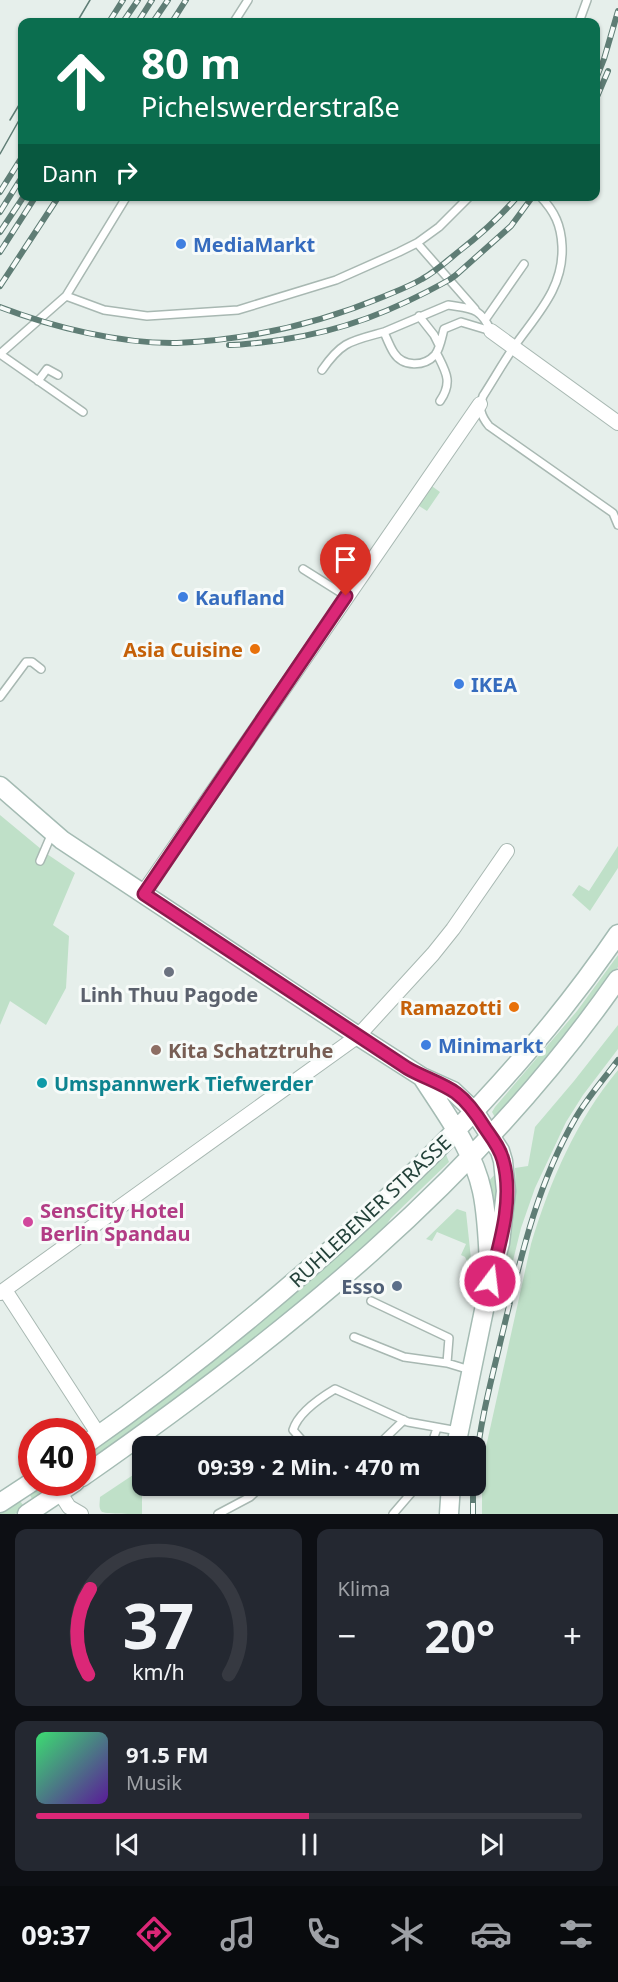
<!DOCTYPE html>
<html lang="de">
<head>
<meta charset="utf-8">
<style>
	:root { --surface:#171b24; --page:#242831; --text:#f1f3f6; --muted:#9ea1a6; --line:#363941; --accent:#db2777 }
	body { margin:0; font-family:"Noto Sans",sans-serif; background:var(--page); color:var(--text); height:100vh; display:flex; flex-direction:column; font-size:22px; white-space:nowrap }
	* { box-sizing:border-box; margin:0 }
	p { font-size:20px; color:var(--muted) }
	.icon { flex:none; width:33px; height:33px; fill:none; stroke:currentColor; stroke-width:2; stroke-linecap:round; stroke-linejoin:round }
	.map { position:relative; height:1514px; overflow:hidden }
	.drawer { display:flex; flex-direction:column; gap:15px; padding:15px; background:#0d0f14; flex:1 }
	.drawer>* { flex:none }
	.top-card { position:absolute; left:18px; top:18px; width:582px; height:183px; border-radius:12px; box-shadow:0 2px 4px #0004; background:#0b6e4f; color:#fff; overflow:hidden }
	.speed { position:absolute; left:18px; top:1418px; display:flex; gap:12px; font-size:30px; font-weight:700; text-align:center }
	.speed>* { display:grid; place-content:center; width:78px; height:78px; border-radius:50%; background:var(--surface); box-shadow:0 2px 4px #0004; line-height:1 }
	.speed .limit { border:9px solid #d22; background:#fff; color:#111 }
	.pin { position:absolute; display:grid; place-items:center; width:51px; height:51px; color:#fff; margin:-62px -26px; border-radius:50% 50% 50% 0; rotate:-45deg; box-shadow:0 0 6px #0007 }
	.pin .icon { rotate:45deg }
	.me { position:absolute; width:66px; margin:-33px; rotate:15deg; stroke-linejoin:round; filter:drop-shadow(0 0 4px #0008) }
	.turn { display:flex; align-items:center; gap:21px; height:126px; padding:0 24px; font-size:27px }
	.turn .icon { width:78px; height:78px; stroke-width:2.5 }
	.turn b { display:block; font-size:42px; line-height:51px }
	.then { display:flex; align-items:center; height:57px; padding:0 24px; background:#0003; gap:12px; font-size:22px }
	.big { font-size:45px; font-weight:700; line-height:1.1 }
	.drawer .card { flex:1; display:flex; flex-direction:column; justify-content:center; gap:9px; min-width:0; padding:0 21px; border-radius:12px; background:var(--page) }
	.drawer .dial { align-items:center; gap:0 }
	.dial svg { height:156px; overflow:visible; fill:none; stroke:var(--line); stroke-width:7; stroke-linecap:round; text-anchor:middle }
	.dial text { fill:var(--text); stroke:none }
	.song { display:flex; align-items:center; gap:18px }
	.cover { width:72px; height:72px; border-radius:9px; background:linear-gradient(135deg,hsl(140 70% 55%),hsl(270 70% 35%)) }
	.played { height:6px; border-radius:3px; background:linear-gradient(90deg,var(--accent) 50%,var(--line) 50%) }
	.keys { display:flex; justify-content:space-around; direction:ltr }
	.heat { display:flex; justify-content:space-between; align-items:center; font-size:33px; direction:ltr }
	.drawer .tiles { flex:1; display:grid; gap:15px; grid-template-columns:1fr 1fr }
	.card:last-child { grid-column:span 2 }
	.trip { position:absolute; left:132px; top:1436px; width:354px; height:60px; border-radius:12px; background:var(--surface); box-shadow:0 2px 4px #0004; font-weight:700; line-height:60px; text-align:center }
	.tabs { display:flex; height:96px; justify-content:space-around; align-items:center; background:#090b0e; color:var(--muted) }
	.tabs .icon { width:42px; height:42px }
	.tabs .current { color:var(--accent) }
	.tabs b { font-size:27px; color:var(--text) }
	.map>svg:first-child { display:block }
	.green { fill:#bfe0c8 }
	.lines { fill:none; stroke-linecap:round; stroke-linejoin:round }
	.lane-casing { stroke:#a8b8b2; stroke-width:10 }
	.street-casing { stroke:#a8b8b2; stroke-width:16 }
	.secondary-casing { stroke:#a4bbb3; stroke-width:21 }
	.lane { stroke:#fff; stroke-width:7 }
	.street { stroke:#fff; stroke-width:14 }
	.secondary { stroke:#fff; stroke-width:18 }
	.tram { stroke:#5f7d75; stroke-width:1.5 }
	.rail-casing { stroke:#5f7d75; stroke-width:6 }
	.rail { stroke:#f7fbf9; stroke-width:4; stroke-dasharray:11; stroke-linecap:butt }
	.route-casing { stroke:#8e194d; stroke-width:15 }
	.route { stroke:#db2777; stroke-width:10 }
	.shop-dot { fill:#3f7fe0; stroke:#f7fbf9; stroke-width:2 }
	.food-dot { fill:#e8710a; stroke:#f7fbf9; stroke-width:2 }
	.worship-dot { fill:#6b7280; stroke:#f7fbf9; stroke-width:2 }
	.education-dot { fill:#8d6e63; stroke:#f7fbf9; stroke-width:2 }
	.culture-dot { fill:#0f9aa8; stroke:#f7fbf9; stroke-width:2 }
	.hotel-dot { fill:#d1479c; stroke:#f7fbf9; stroke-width:2 }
	.service-dot { fill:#5c6f8a; stroke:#f7fbf9; stroke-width:2 }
	.labels { text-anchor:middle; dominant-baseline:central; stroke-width:6; stroke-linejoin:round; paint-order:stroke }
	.shop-label { font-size:20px; font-weight:bold; fill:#366cbe; stroke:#f7fbf9; text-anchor:start }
	.food-label { font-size:20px; font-weight:bold; fill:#c56008; stroke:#f7fbf9; text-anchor:end }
	.worship-label { font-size:20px; font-weight:bold; fill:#5b616d; stroke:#f7fbf9 }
	.education-label { font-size:20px; font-weight:bold; fill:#785e54; stroke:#f7fbf9; text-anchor:start }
	.culture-label { font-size:20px; font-weight:bold; fill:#0d838f; stroke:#f7fbf9; text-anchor:start }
	.hotel-label { font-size:20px; font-weight:bold; fill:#b23c85; stroke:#f7fbf9; text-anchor:start }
	.street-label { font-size:20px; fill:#24423a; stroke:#f7fbf9 }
	.service-label { font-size:20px; font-weight:bold; fill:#4e5e75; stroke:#f7fbf9; text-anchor:end }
</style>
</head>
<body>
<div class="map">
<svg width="618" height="1514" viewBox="0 0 618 1514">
	<rect width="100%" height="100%" fill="#e6efeb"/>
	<!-- green -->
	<path class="green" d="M 429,484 L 440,492 L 427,511 L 416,504 Z
		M 0,815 L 47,854 L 75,873 L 53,925 L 69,936 L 66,988 L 46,1025 L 10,1001 L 0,1025 Z
		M 618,846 L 618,868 L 590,911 L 572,895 L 579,885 L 589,891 Z
		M 618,955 L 618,967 L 584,1015 L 496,1119 L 492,1112 L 495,1107 L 577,1011 Z
		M 618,1025 L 618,1049 L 583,1095 L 566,1122 L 535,1188 L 521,1228 L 509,1277 L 500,1276 C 509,1237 518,1208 515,1168 L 528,1166 L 535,1127 L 574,1081 Z
		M 618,1070 L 618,1514 L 482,1514 L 482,1465 L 531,1244 C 550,1181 576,1121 618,1070 Z
		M 445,1152 L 449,1162 L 391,1218 L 381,1233 L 266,1332 L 83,1469 L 82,1455 Z
		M 497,1172 L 498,1224 L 486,1184 Z
		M 457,1209 L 466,1212 L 472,1268 L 470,1267 L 465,1257 L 461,1255 L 466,1244 L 437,1232 L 432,1241 L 426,1239 Z
		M 142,1469 L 142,1514 C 134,1514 108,1514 102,1512 C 98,1508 100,1502 100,1497 Z
		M 43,1482 L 64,1482 L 34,1502 L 28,1492 Z
		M 18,1498 L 25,1508 L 15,1514 L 0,1514 L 0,1511 Z"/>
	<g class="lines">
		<!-- lane casing -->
		<g class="lane-casing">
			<path id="lane" d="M 234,22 L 248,0
				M 579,22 L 587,0
				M 540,196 C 555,212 561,225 562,246 C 564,287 538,313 516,344 C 504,361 494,379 483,396 C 478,408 481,416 489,426 L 613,513 L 618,525
				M 417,243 L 475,309
				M 66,296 L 104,310 L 147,316 L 238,310 L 336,280 L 399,252 L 417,243 L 439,227 L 470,196
				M 448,305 C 472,309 480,307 491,331 L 461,322 L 444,329 C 442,336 440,349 435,355 C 424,367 403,367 394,353 C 390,347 387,339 384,332 Z
				M 419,316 L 434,335 L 439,345
				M 485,320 L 524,264
				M 0,354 L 66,296 L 127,196
				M 0,354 L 83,412
				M 437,354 C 446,372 453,382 440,401
				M 322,370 C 342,341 351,341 384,332
				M 38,381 L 47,369 L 58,375
				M 303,569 L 346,596
				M 0,697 L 26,662 L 32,662 L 41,669
				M 40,861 L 52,833
				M 371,1301 L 449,1338 L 447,1363 L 470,1370
				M 354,1337 L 404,1357 L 447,1363
				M 307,1446 L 293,1430 C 298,1413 320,1398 335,1389 L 408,1422 L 458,1431
				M 377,1446 L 404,1420
				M 431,1446 L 437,1428
				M 218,1514 L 250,1497 L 263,1485
				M 393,1514 L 418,1485"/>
		</g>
		<!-- street casing -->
		<g class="street-casing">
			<path id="street" d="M 491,331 L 618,423
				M 143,893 L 480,404
				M 5,1290 L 99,1435
				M 0,1293 L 358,1036 L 433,954 L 453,929 L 507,851
				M 60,1493 L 69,1507 L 81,1514"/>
		</g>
		<!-- secondary casing -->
		<g class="secondary-casing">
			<path id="secondary" d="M 0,786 L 62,840 L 358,1036 L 422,1077 L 453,1091 L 474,1111 L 500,1151 L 503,1161 L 506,1191 L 500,1243 L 490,1281 L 456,1446
				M 422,1077 C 445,1113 473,1149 482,1191 C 487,1214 488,1241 489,1265
				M 82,1447 C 168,1387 250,1321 328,1252 C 435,1157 537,1053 618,934
				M 82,1477 C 283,1337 477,1181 618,979
				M 0,1503 L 32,1482
				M 27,1514 L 75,1482
				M 449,1514 L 451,1485"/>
		</g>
		<!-- lane -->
		<use href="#lane" class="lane"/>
		<!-- street -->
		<use href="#street" class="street"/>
		<!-- secondary -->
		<use href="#secondary" class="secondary"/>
		<!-- tram -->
		<path class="tram" d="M 77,22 L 90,0
			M 10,120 L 22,100
			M 0,154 L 22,115"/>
		<!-- rail casing -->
		<g class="rail-casing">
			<path id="rail" d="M 109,22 L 123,0
				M 123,22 L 138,0
				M 138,22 L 152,0
				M 153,22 L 168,0
				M 172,22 L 186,0
				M 596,79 L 604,59 L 618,11
				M 596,99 L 608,71
				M 0,192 L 22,157
				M 0,212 L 22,177
				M 0,232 L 24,196
				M 0,252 L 36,196
				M 0,286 L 59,196
				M 0,307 C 52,327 121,344 177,343 C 248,340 320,323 385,296 C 397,291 410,286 422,279 C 435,272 447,261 458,252 C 480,235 500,217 518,196
				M 229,345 C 247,345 263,342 280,340 C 343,331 393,311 449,280 L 456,275 L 511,226 L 533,196
				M 476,1465 C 480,1421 492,1378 502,1335 C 520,1261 536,1186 575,1119 C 587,1098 604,1079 618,1060
				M 473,1514 L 473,1485"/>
		</g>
		<!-- rail -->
		<use href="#rail" class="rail"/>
	</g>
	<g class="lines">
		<!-- route casing -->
		<g class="route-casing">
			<path id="route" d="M 346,596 L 144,894 L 407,1068 C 422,1077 442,1083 456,1093 C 468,1102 477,1115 485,1128 C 492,1138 500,1148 503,1160 C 514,1199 500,1243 490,1281"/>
		</g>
		<!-- route -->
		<use href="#route" class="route"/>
	</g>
	<!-- markers -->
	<g class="shop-dot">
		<circle cx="181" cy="244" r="6"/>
		<circle cx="183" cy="597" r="6"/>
		<circle cx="459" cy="684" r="6"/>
		<circle cx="426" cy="1045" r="6"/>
	</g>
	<g class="food-dot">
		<circle cx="255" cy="649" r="6"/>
		<circle cx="514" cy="1007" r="6"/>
	</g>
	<circle class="worship-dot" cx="169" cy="972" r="6"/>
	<circle class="education-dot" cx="156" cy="1050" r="6"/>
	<circle class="culture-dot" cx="42" cy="1083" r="6"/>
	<circle class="hotel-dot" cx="28" cy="1222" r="6"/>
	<circle class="service-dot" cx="397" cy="1286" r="6"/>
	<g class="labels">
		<!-- shop labels -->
		<g class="shop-label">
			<text x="193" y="244">MediaMarkt</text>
			<text x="195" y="597">Kaufland</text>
			<text x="471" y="684">IKEA</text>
			<text x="438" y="1045">Minimarkt</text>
		</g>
		<!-- food labels -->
		<g class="food-label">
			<text x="243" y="649">Asia Cuisine</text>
			<text x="502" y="1007">Ramazotti</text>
		</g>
		<!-- worship labels -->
		<g class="worship-label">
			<text x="169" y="994">Linh Thuu Pagode</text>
		</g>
		<!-- education labels -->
		<g class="education-label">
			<text x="168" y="1050">Kita Schatztruhe</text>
		</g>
		<!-- culture labels -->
		<g class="culture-label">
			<text x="54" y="1083">Umspannwerk Tiefwerder</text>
		</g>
		<!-- hotel labels -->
		<g class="hotel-label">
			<text x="40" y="1210">SensCity Hotel<tspan x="40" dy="23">Berlin Spandau</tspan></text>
		</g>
		<!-- street labels -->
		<g class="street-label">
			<text transform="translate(370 1211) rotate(-43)">RUHLEBENER STRASSE</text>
		</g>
		<!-- service labels -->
		<g class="service-label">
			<text x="385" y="1286">Esso</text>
		</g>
	</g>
</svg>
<div class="speed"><div class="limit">40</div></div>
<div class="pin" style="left:346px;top:596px;background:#d93025"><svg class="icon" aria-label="arrive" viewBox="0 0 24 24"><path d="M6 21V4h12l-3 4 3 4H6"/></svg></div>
<svg class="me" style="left:490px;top:1281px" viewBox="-20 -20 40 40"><circle r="17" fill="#db2777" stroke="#fff" stroke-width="3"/><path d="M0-11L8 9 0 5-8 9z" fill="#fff"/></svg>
<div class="trip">09:39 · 2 Min. · 470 m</div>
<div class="top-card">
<div class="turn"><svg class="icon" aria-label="ahead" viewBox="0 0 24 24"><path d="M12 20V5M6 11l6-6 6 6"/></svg><div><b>80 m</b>Pichelswerderstraße</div></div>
<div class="then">Dann<svg class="icon" aria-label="right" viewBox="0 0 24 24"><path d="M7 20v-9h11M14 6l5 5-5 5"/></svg></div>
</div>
</div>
<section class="drawer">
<div class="tiles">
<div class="card dial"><svg viewBox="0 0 100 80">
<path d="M14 69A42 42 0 1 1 86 69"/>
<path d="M14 69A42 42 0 0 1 15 25" stroke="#db2777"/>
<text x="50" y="56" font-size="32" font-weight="700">37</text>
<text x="50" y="72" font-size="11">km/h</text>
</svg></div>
<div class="card"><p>Klima</p>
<div class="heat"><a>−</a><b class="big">20°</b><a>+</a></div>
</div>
<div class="card">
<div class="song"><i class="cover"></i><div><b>91.5 FM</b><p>Musik</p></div></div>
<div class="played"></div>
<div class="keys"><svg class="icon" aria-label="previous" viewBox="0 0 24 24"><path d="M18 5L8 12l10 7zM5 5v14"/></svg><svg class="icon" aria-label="pause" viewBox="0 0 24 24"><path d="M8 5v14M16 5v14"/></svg><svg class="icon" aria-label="next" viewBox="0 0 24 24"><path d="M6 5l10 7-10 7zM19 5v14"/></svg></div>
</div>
</div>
</section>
<nav class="tabs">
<b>09:37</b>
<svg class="icon current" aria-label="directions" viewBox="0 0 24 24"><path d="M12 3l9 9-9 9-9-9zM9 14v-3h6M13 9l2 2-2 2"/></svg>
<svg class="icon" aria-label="music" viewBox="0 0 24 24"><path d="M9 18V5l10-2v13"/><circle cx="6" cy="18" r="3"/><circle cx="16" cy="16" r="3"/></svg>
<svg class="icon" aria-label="phone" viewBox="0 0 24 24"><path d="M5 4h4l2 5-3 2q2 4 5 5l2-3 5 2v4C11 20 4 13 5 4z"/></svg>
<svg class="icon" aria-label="climate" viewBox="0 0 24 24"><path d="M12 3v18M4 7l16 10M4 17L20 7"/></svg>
<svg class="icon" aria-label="car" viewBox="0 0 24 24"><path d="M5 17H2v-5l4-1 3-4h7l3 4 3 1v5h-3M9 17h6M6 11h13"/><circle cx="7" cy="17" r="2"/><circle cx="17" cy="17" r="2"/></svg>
<svg class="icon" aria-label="filters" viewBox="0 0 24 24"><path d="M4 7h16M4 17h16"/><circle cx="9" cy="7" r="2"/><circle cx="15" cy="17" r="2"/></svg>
</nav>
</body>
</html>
